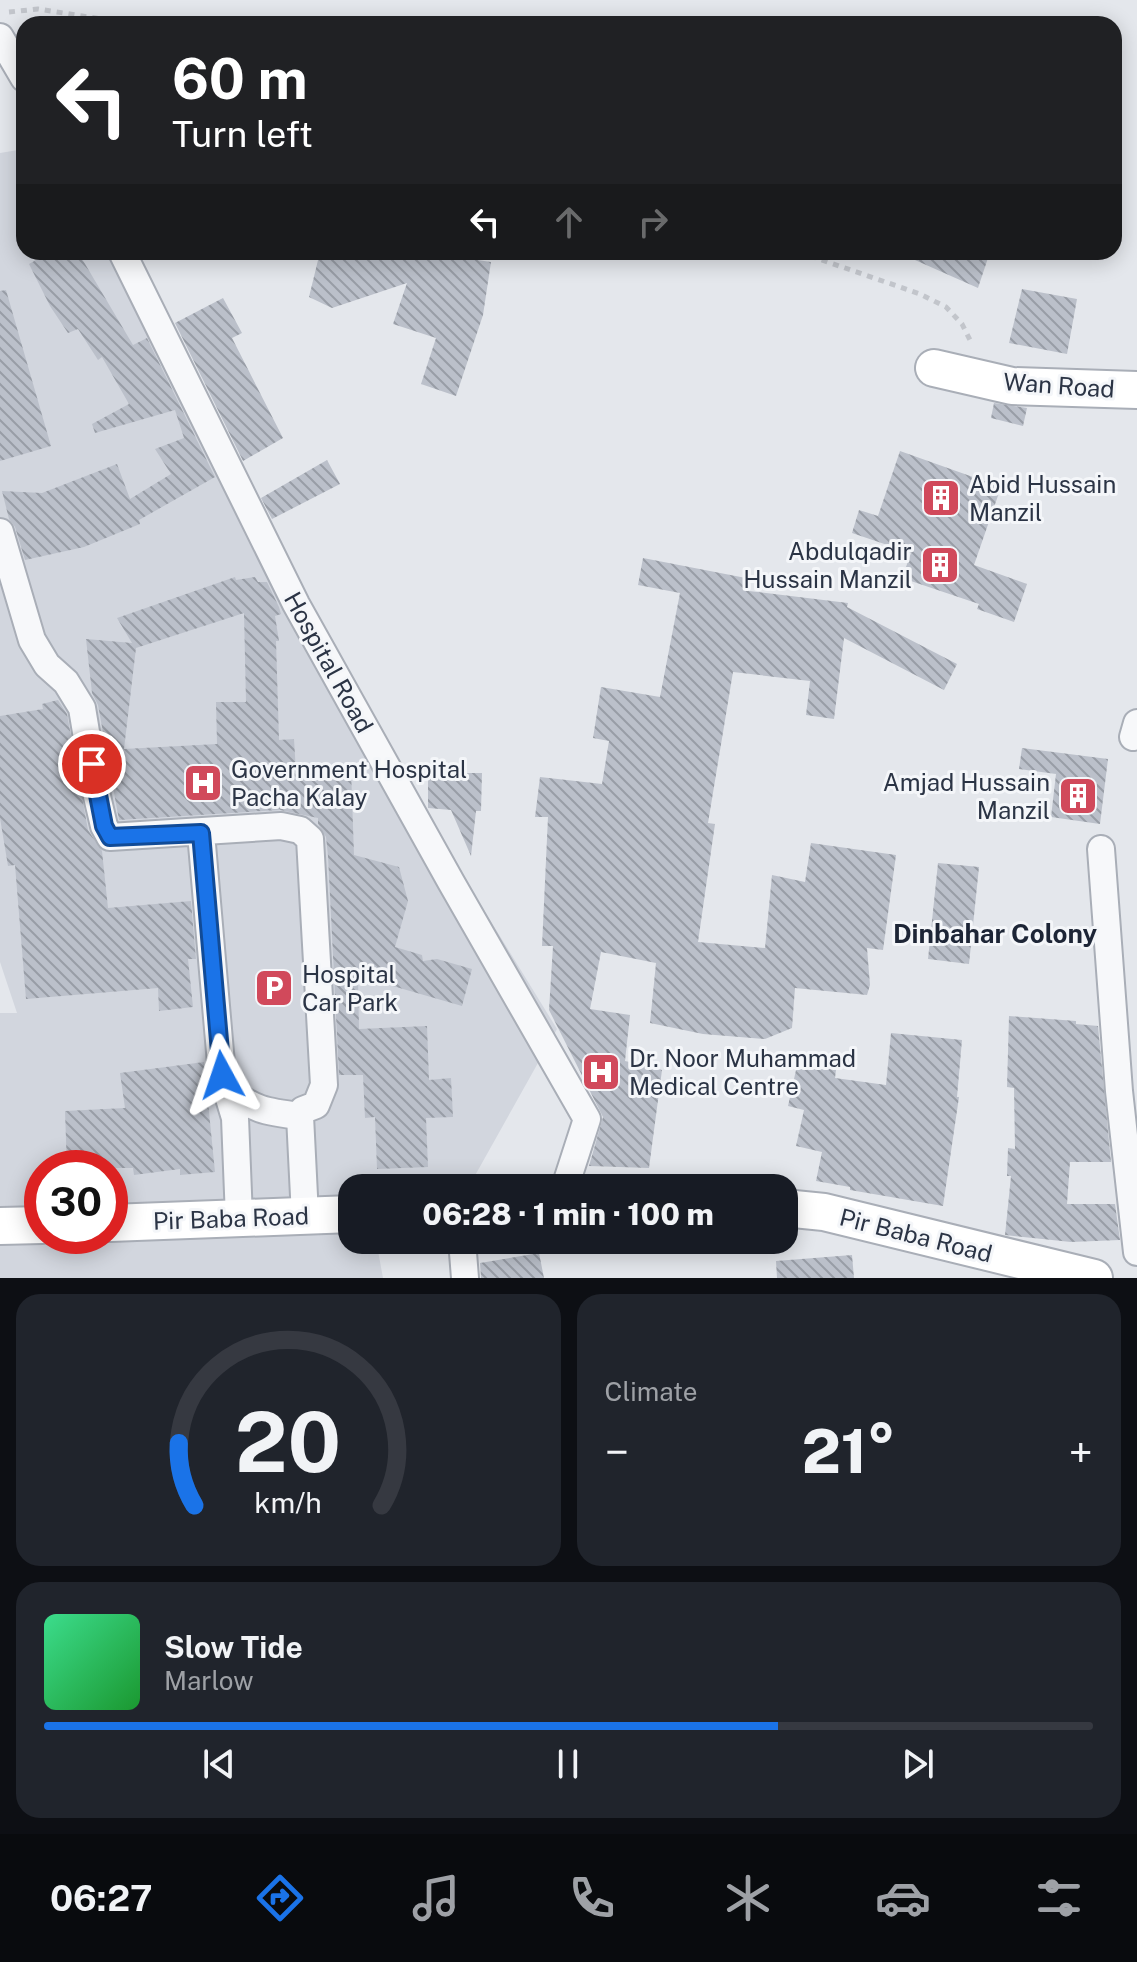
<!DOCTYPE html>
<html lang="en">
<head>
<meta charset="utf-8">
<style>
	:root { --surface:#171b24; --page:#20242c; --text:#f1f3f6; --muted:#9ea1a6; --line:#363941; --accent:#1a73e8 }
	body { margin:0; font-family:"Public Sans",sans-serif; background:var(--page); color:var(--text); height:100vh; display:flex; flex-direction:column; font-size:30px; white-space:nowrap }
	* { box-sizing:border-box; margin:0 }
	p { font-size:26px; color:var(--muted) }
	.icon { flex:none; width:44px; height:44px; fill:none; stroke:currentColor; stroke-width:2; stroke-linecap:round; stroke-linejoin:round }
	.map { position:relative; height:1278px; overflow:hidden }
	.panel { display:flex; flex-direction:column; gap:16px; padding:16px; background:#0d0f14; flex:1 }
	.panel>* { flex:none }
	.banner { position:absolute; left:16px; top:16px; width:1106px; height:244px; border-radius:24px; box-shadow:0 4px 20px #0003; background:#202124; color:#fff; overflow:hidden }
	.speed { position:absolute; left:24px; top:1150px; display:flex; gap:16px; font-size:40px; font-weight:700; text-align:center }
	.speed>* { display:grid; place-content:center; width:104px; height:104px; border-radius:50%; background:var(--surface); box-shadow:0 4px 20px #0003; line-height:1 }
	.speed .limit { border:12px solid #d22; background:#fff; color:#111 }
	.pin { position:absolute; display:grid; place-items:center; width:68px; height:68px; color:#fff; margin:-34px; border:4px solid #fff; border-radius:50%; box-shadow:0 2px 8px #0007 }
	.me { position:absolute; width:88px; margin:-44px; rotate:355deg; stroke-linejoin:round; filter:drop-shadow(0 0 6px #0008) }
	.turn { display:flex; align-items:center; gap:28px; height:168px; padding:0 24px; font-size:36px }
	.turn .icon { width:104px; height:104px; stroke-width:2.5 }
	.turn b { display:block; font-size:56px; line-height:68px }
	.lanes { display:flex; align-items:center; height:76px; padding:0 24px; background:#0003; justify-content:center; gap:40px; direction:ltr }
	.lanes .off { opacity:.35 }
	.big { font-size:60px; font-weight:800; line-height:1.1 }
	.panel .tile { flex:1; display:flex; flex-direction:column; justify-content:center; gap:12px; min-width:0; padding:0 28px; border-radius:24px; background:var(--page) }
	.panel .dial { align-items:center; gap:0 }
	.dial svg { height:208px; overflow:visible; fill:none; stroke:var(--line); stroke-width:7; stroke-linecap:round; text-anchor:middle }
	.dial text { fill:var(--text); stroke:none }
	.song { display:flex; align-items:center; gap:24px }
	.cover { width:96px; height:96px; border-radius:12px; background:linear-gradient(135deg,hsl(150 70% 55%),hsl(130 70% 35%)) }
	.played { height:8px; border-radius:4px; background:linear-gradient(90deg,var(--accent) 70%,var(--line) 70%) }
	.keys { display:flex; justify-content:space-around; direction:ltr }
	.heat { display:flex; justify-content:space-between; align-items:center; font-size:44px; direction:ltr }
	.panel .tiles { flex:1; display:grid; gap:16px; grid-template-columns:1fr 1fr }
	.tile:last-child { grid-column:span 2 }
	.trip { position:absolute; left:338px; top:1174px; width:460px; height:80px; border-radius:24px; background:var(--surface); box-shadow:0 4px 20px #0003; font-weight:800; line-height:80px; text-align:center }
	.tabs { display:flex; height:128px; justify-content:space-around; align-items:center; background:#090b0e; color:var(--muted) }
	.tabs .icon { width:56px; height:56px }
	.tabs .active { color:var(--accent) }
	.tabs b { font-size:36px; color:var(--text) }
	.map>svg:first-child { display:block }
	.built { fill:#d2d6de; fill-rule:evenodd }
	.building { fill:url(#building-back-hatch); fill-rule:evenodd }
	.lines { fill:none; stroke-linecap:round; stroke-linejoin:round }
	.street-casing { stroke:#a9aeb7; stroke-width:30 }
	.secondary-casing { stroke:#a9aeb7; stroke-width:40 }
	.path { stroke:#c2c5cb; stroke-width:5; stroke-dasharray:6 6; stroke-linecap:butt }
	.street { stroke:#f7f8fa; stroke-width:26 }
	.secondary { stroke:#fff; stroke-width:36 }
	.route-casing { stroke:#114b97; stroke-width:20 }
	.route { stroke:#1a73e8; stroke-width:14 }
	.labels { text-anchor:middle; dominant-baseline:central; stroke-width:6; stroke-linejoin:round; paint-order:stroke }
	.street-label { font-size:24px; fill:#2b3445; stroke:#f4f6f9 }
	.poi-label { font-size:24px; fill:#2b3445; stroke:#f4f6f9; text-anchor:start }
	.neighbourhood-label { font-size:26px; font-weight:bold; fill:#1d2536; stroke:#f4f6f9 }
</style>
</head>
<body>
<div class="map">
<svg width="1137" height="1278" viewBox="0 0 1137 1278">
	<defs>
		<pattern id="building-back-hatch" width="6" height="6" patternUnits="userSpaceOnUse" patternTransform="scale(2)"><rect width="6" height="6" fill="#bbc0ca"/><path d="M-1 5l2 2M0 0l6 6M5-1l2 2" fill="none" stroke="#989da6"/></pattern>
	</defs>
	<rect width="100%" height="100%" fill="#e4e7ec"/>
	<!-- built -->
	<path class="built" d="M 24,149 L 24,252 L 122,252 L 296,604 L 557,1029 L 468,1188 L 352,1188 L 352,1240 L 376,1240 L 383,1278 L 0,1278 L 0,1013 L 17,1013 L 0,962 L 0,153 ZM 42,1168 L 110,1168 L 110,1236 L 42,1236 Z"/>
	<!-- building -->
	<path class="building" d="M 50,252 L 78,252 L 133,345 L 147,338 L 215,477 L 139,520 L 140,524 L 84,547 L 25,560 L 15,527 L 9,519 L 2,491 L 42,493 L 117,464 L 130,499 L 171,474 L 155,449 L 184,438 L 175,410 L 95,433 L 92,424 L 129,404 L 102,357 L 98,360 L 78,329 L 68,333 L 50,306 L 29,264 Z
		M 320,252 L 423,252 L 491,262 L 483,315 L 456,396 L 421,384 L 436,338 L 393,324 L 407,283 L 332,308 L 309,297 Z
		M 897,252 L 990,252 L 978,288 Z
		M 1022,289 L 1077,299 L 1067,354 L 1009,343 Z
		M 6,290 L 51,446 L 0,461 L 0,291 Z
		M 223,298 L 242,333 L 232,338 L 283,438 L 243,461 L 175,323 Z
		M 994,403 L 1027,408 L 1023,426 L 991,418 Z
		M 900,451 L 1001,487 L 974,565 L 1027,584 L 1014,622 L 977,609 L 979,604 L 902,578 L 911,553 L 852,533 L 859,510 L 878,516 Z
		M 327,460 L 340,484 L 272,519 L 261,498 Z
		M 643,558 L 751,579 L 749,591 L 848,603 L 847,607 L 957,664 L 944,690 L 844,638 L 834,719 L 806,715 L 810,681 L 733,672 L 708,823 L 715,824 L 698,942 L 765,948 L 772,875 L 805,882 L 811,843 L 896,855 L 883,950 L 867,948 L 870,985 L 867,995 L 795,988 L 792,1028 L 765,1039 L 703,1034 L 650,1023 L 656,963 L 601,952 L 590,1009 L 630,1015 L 625,1061 L 662,1070 L 649,1168 L 589,1166 L 603,1117 L 549,1010 L 553,946 L 542,946 L 548,817 L 535,817 L 540,777 L 602,784 L 609,741 L 593,738 L 601,687 L 660,697 L 680,593 L 638,585 Z
		M 235,577 L 236,580 L 255,577 L 258,582 L 267,582 L 279,607 L 281,614 L 275,616 L 279,641 L 276,641 L 279,740 L 294,739 L 296,772 L 351,769 L 354,855 L 399,867 L 408,901 L 395,947 L 422,955 L 423,961 L 437,959 L 472,969 L 462,1006 L 358,976 L 359,1029 L 427,1026 L 429,1080 L 451,1078 L 453,1117 L 426,1118 L 428,1167 L 377,1169 L 375,1117 L 365,1118 L 363,1075 L 339,1075 L 328,856 L 326,837 L 318,824 L 318,818 L 280,810 L 119,820 L 98,705 L 92,693 L 86,639 L 132,643 L 117,618 ZM 244,613 L 246,702 L 216,702 L 217,744 L 124,749 L 136,648 Z
		M 58,700 L 67,714 L 88,830 L 102,851 L 108,908 L 191,901 L 196,959 L 188,959 L 193,1007 L 159,1011 L 158,988 L 26,999 L 15,865 L 8,866 L 0,818 L 0,716 L 43,709 L 42,704 Z
		M 1022,748 L 1108,759 L 1100,824 L 1051,817 L 1056,774 L 1019,769 Z
		M 428,773 L 482,773 L 481,811 L 476,811 L 471,856 L 451,810 L 428,808 Z
		M 938,863 L 979,867 L 969,964 L 928,959 Z
		M 1009,1016 L 1076,1021 L 1076,1024 L 1098,1026 L 1111,1162 L 1070,1162 L 1067,1204 L 1115,1204 L 1120,1240 L 1071,1242 L 1005,1235 L 1011,1176 L 1007,1176 L 1008,1148 L 1015,1149 L 1014,1088 L 1007,1087 Z
		M 891,1033 L 962,1040 L 957,1097 L 959,1097 L 943,1206 L 850,1190 L 850,1187 L 816,1181 L 822,1152 L 796,1146 L 804,1110 L 788,1106 L 798,1061 L 836,1070 L 835,1078 L 886,1085 Z
		M 204,1062 L 215,1172 L 180,1175 L 180,1169 L 134,1175 L 133,1168 L 67,1168 L 65,1111 L 125,1108 L 120,1073 Z
		M 539,1253 L 544,1278 L 481,1278 L 480,1263 Z
		M 852,1255 L 854,1278 L 777,1278 L 776,1261 Z"/>
	<g class="lines">
		<!-- street casing -->
		<g class="street-casing">
			<path id="street" d="M 0,37 L 24,78
				M 122,252 L 296,604 L 451,882 L 587,1119 L 565,1187 L 572,1188
				M 0,532 L 32,640 L 47,665 L 66,682 L 82,708 L 96,792 L 104,826 L 110,837 L 281,826 L 300,830 L 310,839 L 324,1085 L 316,1105 L 303,1110 L 300,1116 L 305,1216
				M 1133,737 L 1137,723
				M 201,833 L 222,1075 L 235,1118 L 239,1218
				M 1101,849 L 1119,1091 L 1137,1252
				M 226,1087 C 252,1110 266,1112 300,1116
				M 462,1240 L 465,1278"/>
		</g>
		<!-- secondary casing -->
		<g class="secondary-casing">
			<path id="secondary" d="M 934,368 L 1012,386 L 1137,390
				M 784,1208 L 824,1212 L 1094,1278
				M 110,1223 L 352,1214
				M 0,1226 L 42,1225"/>
		</g>
		<!-- path -->
		<path class="path" d="M 9,12 L 38,9 L 133,24
			M 799,252 L 920,294 L 946,307 L 962,324 L 972,344"/>
		<!-- street -->
		<use href="#street" class="street"/>
		<!-- secondary -->
		<use href="#secondary" class="secondary"/>
	</g>
	<g class="lines">
		<!-- route casing -->
		<g class="route-casing">
			<path id="route" d="M 92,764 L 104,826 L 110,837 L 201,833 L 222,1075"/>
		</g>
		<!-- route -->
		<use href="#route" class="route"/>
	</g>
	<!-- icons -->
	<defs>
		<g id="building-square" transform="scale(2)"><rect x="-9" y="-9" width="18" height="18" rx="4" fill="#d1495b" stroke="#f4f6f9"/><path d="M-4-6H4V6H1V3H-1V6H-4ZM-2.5-4.3h1.7v1.8h-1.7ZM.8-4.3h1.7v1.8H.8ZM-2.5-1h1.7V.8h-1.7ZM.8-1h1.7V.8H.8Z" fill="#fff"/></g>
		<g id="hospital-square" transform="scale(2)"><rect x="-9" y="-9" width="18" height="18" rx="4" fill="#d1495b" stroke="#f4f6f9"/><path d="M-5-5h3v3.5h4V-5h3V5h-3V1.5h-4V5h-3Z" fill="#fff"/></g>
		<g id="parking-square" transform="scale(2)"><rect x="-9" y="-9" width="18" height="18" rx="4" fill="#d1495b" stroke="#f4f6f9"/><path d="M-3.5-5.5H1a3.5 3.5 0 0 1 0 7H-1V5.5H-3.5ZM-1-3.4V-.6H.8a1.4 1.4 0 0 0 0-2.8Z" fill="#fff"/></g>
	</defs>
	<g fill-rule="evenodd">
		<use href="#building-square" x="941" y="498"/>
		<use href="#building-square" x="940" y="565"/>
		<use href="#hospital-square" x="203" y="783"/>
		<use href="#building-square" x="1078" y="796"/>
		<use href="#parking-square" x="274" y="988"/>
		<use href="#hospital-square" x="601" y="1072"/>
	</g>
	<g class="labels">
		<!-- street labels -->
		<g class="street-label">
			<text transform="translate(1059 385) rotate(4)">Wan Road</text>
			<text transform="translate(329 662) rotate(61)">Hospital Road</text>
			<text transform="translate(231 1218) rotate(-2)">Pir Baba Road</text>
			<text transform="translate(916 1235) rotate(14)">Pir Baba Road</text>
		</g>
		<!-- poi labels -->
		<g class="poi-label">
			<text x="969" y="484">Abid Hussain<tspan x="969" dy="28">Manzil</tspan></text>
			<text x="912" y="551" text-anchor="end">Abdulqadir<tspan x="912" dy="28">Hussain Manzil</tspan></text>
			<text x="231" y="769">Government Hospital<tspan x="231" dy="28">Pacha Kalay</tspan></text>
			<text x="1050" y="782" text-anchor="end">Amjad Hussain<tspan x="1050" dy="28">Manzil</tspan></text>
			<text x="302" y="974">Hospital<tspan x="302" dy="28">Car Park</tspan></text>
			<text x="629" y="1058">Dr. Noor Muhammad<tspan x="629" dy="28">Medical Centre</tspan></text>
		</g>
		<!-- neighbourhood labels -->
		<g class="neighbourhood-label">
			<text x="995" y="933">Dinbahar Colony</text>
		</g>
	</g>
</svg>
<div class="speed"><div class="limit">30</div></div>
<div class="pin" style="left:92px;top:764px;background:#d93025"><svg class="icon" aria-label="arrive" viewBox="0 0 24 24"><path d="M6 21V4h12l-3 4 3 4H6"/></svg></div>
<svg class="me" style="left:222px;top:1075px" viewBox="-20 -20 40 40"><path d="M0-17L14 15 0 8-14 15z" fill="#1a73e8" stroke="#fff" stroke-width="4"/></svg>
<div class="trip">06:28 · 1 min · 100 m</div>
<div class="banner">
<div class="turn"><svg class="icon" aria-label="left" viewBox="0 0 24 24"><path d="M17 20v-9H6M10 6l-5 5 5 5"/></svg><div><b>60 m</b>Turn left</div></div>
<div class="lanes"><svg class="icon" aria-label="left" viewBox="0 0 24 24"><path d="M17 20v-9H6M10 6l-5 5 5 5"/></svg><svg class="icon off" aria-label="ahead" viewBox="0 0 24 24"><path d="M12 20V5M6 11l6-6 6 6"/></svg><svg class="icon off" aria-label="right" viewBox="0 0 24 24"><path d="M7 20v-9h11M14 6l5 5-5 5"/></svg></div>
</div>
</div>
<section class="panel">
<div class="tiles">
<div class="tile dial"><svg viewBox="0 0 100 80">
<path d="M14 69A42 42 0 1 1 86 69"/>
<path d="M14 69A42 42 0 0 1 8 45" stroke="#1a73e8"/>
<text x="50" y="56" font-size="32" font-weight="700">20</text>
<text x="50" y="72" font-size="11">km/h</text>
</svg></div>
<div class="tile"><p>Climate</p>
<div class="heat"><a>−</a><b class="big">21°</b><a>+</a></div>
</div>
<div class="tile">
<div class="song"><i class="cover"></i><div><b>Slow Tide</b><p>Marlow</p></div></div>
<div class="played"></div>
<div class="keys"><svg class="icon" aria-label="previous" viewBox="0 0 24 24"><path d="M18 5L8 12l10 7zM5 5v14"/></svg><svg class="icon" aria-label="pause" viewBox="0 0 24 24"><path d="M8 5v14M16 5v14"/></svg><svg class="icon" aria-label="next" viewBox="0 0 24 24"><path d="M6 5l10 7-10 7zM19 5v14"/></svg></div>
</div>
</div>
</section>
<nav class="tabs">
<b>06:27</b>
<svg class="icon active" aria-label="directions" viewBox="0 0 24 24"><path d="M12 3l9 9-9 9-9-9zM9 14v-3h6M13 9l2 2-2 2"/></svg>
<svg class="icon" aria-label="music" viewBox="0 0 24 24"><path d="M9 18V5l10-2v13"/><circle cx="6" cy="18" r="3"/><circle cx="16" cy="16" r="3"/></svg>
<svg class="icon" aria-label="phone" viewBox="0 0 24 24"><path d="M5 4h4l2 5-3 2q2 4 5 5l2-3 5 2v4C11 20 4 13 5 4z"/></svg>
<svg class="icon" aria-label="climate" viewBox="0 0 24 24"><path d="M12 3v18M4 7l16 10M4 17L20 7"/></svg>
<svg class="icon" aria-label="car" viewBox="0 0 24 24"><path d="M5 17H2v-5l4-1 3-4h7l3 4 3 1v5h-3M9 17h6M6 11h13"/><circle cx="7" cy="17" r="2"/><circle cx="17" cy="17" r="2"/></svg>
<svg class="icon" aria-label="filters" viewBox="0 0 24 24"><path d="M4 7h16M4 17h16"/><circle cx="9" cy="7" r="2"/><circle cx="15" cy="17" r="2"/></svg>
</nav>
</body>
</html>
